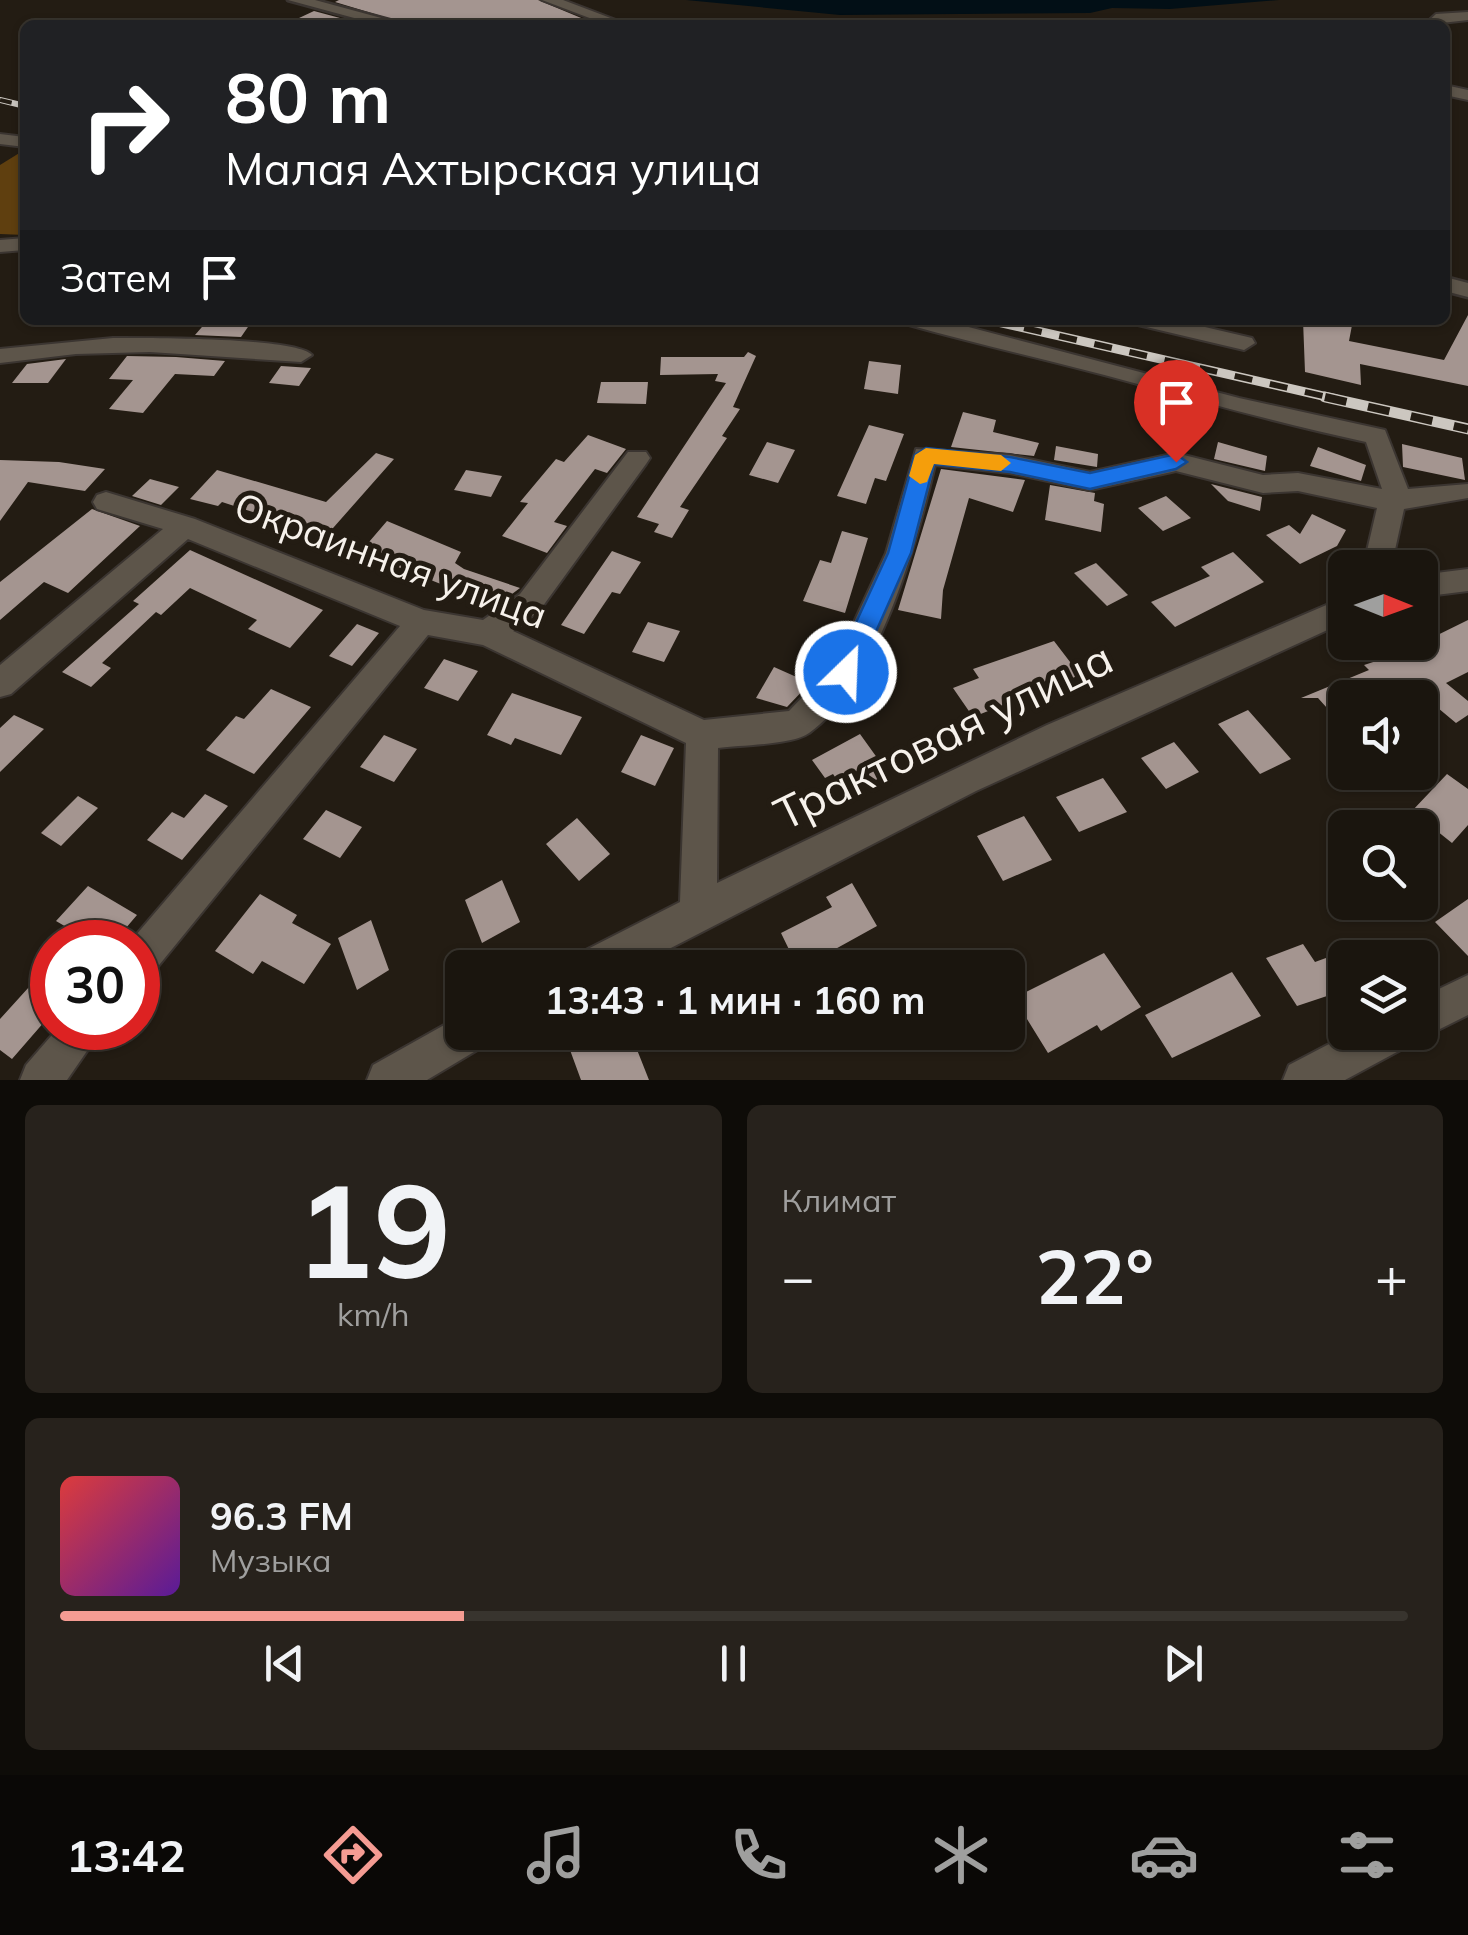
<!DOCTYPE html>
<html lang="ru">
<head>
<meta charset="utf-8">
<style>
	:root { --surface:#1a150e; --page:#27221c; --text:#f1f3f6; --muted:#9f9f9e; --line:#38342e; --accent:#f59c93 }
	body { margin:0; font-family:Mulish,sans-serif; background:var(--page); color:var(--text); height:100vh; display:flex; flex-direction:column; font-size:38px; white-space:nowrap }
	* { box-sizing:border-box; margin:0 }
	p { font-size:32px; color:var(--muted) }
	.icon { flex:none; width:55px; height:55px; fill:none; stroke:currentColor; stroke-width:2; stroke-linecap:round; stroke-linejoin:round }
	.map { position:relative; height:1080px; overflow:hidden }
	.panel { display:flex; flex-direction:column; gap:25px; padding:25px; background:#0e0c08; flex:1 }
	.panel>* { flex:none }
	.hud { position:absolute; left:20px; top:20px; width:1430px; height:305px; border-radius:15px; box-shadow:0 2px 8px #0004,0 0 0 2px var(--line); background:#202124; color:#fff; overflow:hidden }
	.needle { width:65px; rotate:91deg }
	.fabs { position:absolute; left:1328px; top:550px; display:grid; gap:20px }
	.fabs a { display:grid; place-items:center; width:110px; height:110px; border-radius:15px; background:var(--surface); box-shadow:0 2px 8px #0004,0 0 0 2px var(--line); font-size:50px }
	.speed { position:absolute; left:30px; top:920px; display:flex; gap:20px; font-size:50px; font-weight:700; text-align:center }
	.speed>* { display:grid; place-content:center; width:130px; height:130px; border-radius:50%; background:var(--surface); box-shadow:0 2px 8px #0004,0 0 0 2px var(--line); line-height:1 }
	.speed .limit { border:15px solid #d22; background:#fff; color:#111 }
	.pin { position:absolute; display:grid; place-items:center; width:85px; height:85px; color:#fff; margin:-102px -42px; border-radius:50% 50% 50% 0; rotate:-45deg; box-shadow:0 0 10px #0007 }
	.pin .icon { rotate:45deg }
	.me { position:absolute; width:110px; margin:-55px; rotate:24deg; stroke-linejoin:round; filter:drop-shadow(0 0 8px #0008) }
	.turn { display:flex; align-items:center; gap:35px; height:210px; padding:0 40px; font-size:45px }
	.turn .icon { width:130px; height:130px; stroke-width:2.5 }
	.turn b { display:block; font-size:70px; line-height:85px }
	.then { display:flex; align-items:center; height:95px; padding:0 40px; background:#0003; gap:20px; font-size:38px }
	.big { font-size:75px; font-weight:700; line-height:1.1 }
	.panel .widget { flex:1; display:flex; flex-direction:column; justify-content:center; gap:15px; min-width:0; padding:0 35px; border-radius:15px; background:var(--page) }
	.panel .dial { align-items:center; gap:0 }
	.dial b { font-size:130px; line-height:1 }
	.song { display:flex; align-items:center; gap:30px }
	.cover { width:120px; height:120px; border-radius:15px; background:linear-gradient(135deg,hsl(0 70% 55%),hsl(270 70% 35%)) }
	.played { height:10px; border-radius:5px; background:linear-gradient(90deg,var(--accent) 30%,var(--line) 30%) }
	.keys { display:flex; justify-content:space-around; direction:ltr }
	.heat { display:flex; justify-content:space-between; align-items:center; font-size:55px; direction:ltr }
	.panel .tiles { flex:1; display:grid; gap:25px; grid-template-columns:1fr 1fr }
	.widget:last-child { grid-column:span 2 }
	.trip { position:absolute; left:445px; top:950px; width:580px; height:100px; border-radius:15px; background:var(--surface); box-shadow:0 2px 8px #0004,0 0 0 2px var(--line); font-weight:700; line-height:100px; text-align:center }
	.menu { display:flex; height:160px; justify-content:space-around; align-items:center; background:#0a0806; color:var(--muted) }
	.menu .icon { width:70px; height:70px }
	.menu .current { color:var(--accent) }
	.menu b { font-size:45px; color:var(--text) }
	.map>svg:first-child { display:block }
	.forest { fill:#5f3f0f }
	.water { fill:#020f16 }
	.building { fill:#a49590 }
	.lines { fill:none; stroke-linecap:round; stroke-linejoin:round }
	.minor-casing { stroke:#3b3531; stroke-width:4 }
	.tertiary-casing { stroke:#3b3531; stroke-width:5 }
	.minor { fill:#5d554a; fill-rule:evenodd }
	.tertiary { fill:#5d554a; fill-rule:evenodd }
	.rail-far2-casing { stroke:#ccc7c0; stroke-width:6 }
	.rail-far1-casing { stroke:#ccc7c0; stroke-width:9 }
	.rail-casing { stroke:#ccc7c0; stroke-width:11 }
	.rail-far2 { stroke:#231c13; stroke-width:4; stroke-dasharray:12; stroke-linecap:butt }
	.rail-far1 { stroke:#231c13; stroke-width:6; stroke-dasharray:18; stroke-linecap:butt }
	.rail { stroke:#231c13; stroke-width:8; stroke-dasharray:22; stroke-linecap:butt }
	.route { fill:#1a73e8; stroke:#114b97; stroke-width:2.5 }
	.slow { fill:#f59e0b }
	.labels { text-anchor:middle; dominant-baseline:central; stroke-width:10; stroke-linejoin:round; paint-order:stroke }
	.street-label { font-size:38px; fill:#f6f1eb; stroke:#231c13 }
	.near-street-label { font-size:45px; fill:#f6f1eb; stroke:#231c13 }
</style>
</head>
<body>
<div class="map">
<svg width="1468" height="1080" viewBox="0 0 1468 1080">
	<rect width="100%" height="100%" fill="#231c13"/>
	<!-- forest -->
	<path class="forest" d="M 21,152 L 25,152 L 25,235 L 0,234 L 0,165 Z"/>
	<!-- water -->
	<path class="water" d="M 686,0 L 1279,0 L 1170,9 L 1112,8 L 1090,13 L 840,15 Z"/>
	<!-- building -->
	<path class="building" d="M 339,0 L 538,0 L 586,20 L 577,25 L 411,25 L 335,2 Z
		M 314,11 L 366,25 L 284,25 Z
		M 1468,315 L 1468,386 L 1360,364 L 1361,385 L 1305,372 L 1303,320 L 1353,320 L 1349,341 L 1444,360 Z
		M 208,320 L 221,320 L 250,324 L 241,337 L 195,335 Z
		M 748,352 L 756,356 L 733,407 L 740,409 L 722,436 L 727,438 L 680,507 L 689,510 L 672,538 L 654,532 L 659,524 L 637,517 L 726,383 L 715,381 L 718,374 L 660,375 L 661,357 L 744,357 Z
		M 127,356 L 176,357 L 225,361 L 214,376 L 175,374 L 143,413 L 109,409 L 133,380 L 109,379 Z
		M 66,359 L 48,383 L 12,383 L 27,364 Z
		M 869,361 L 901,365 L 898,394 L 864,389 Z
		M 281,366 L 311,368 L 299,386 L 269,383 Z
		M 601,382 L 648,382 L 646,404 L 597,403 Z
		M 963,412 L 996,420 L 993,432 L 1039,443 L 1034,456 L 951,447 Z
		M 869,425 L 904,434 L 886,481 L 875,478 L 866,504 L 837,496 Z
		M 588,435 L 626,449 L 607,473 L 595,469 L 554,522 L 567,526 L 547,553 L 502,536 L 528,503 L 520,502 L 556,459 L 564,462 Z
		M 767,442 L 795,450 L 778,483 L 749,475 Z
		M 1218,442 L 1267,456 L 1265,471 L 1214,459 Z
		M 1402,444 L 1462,458 L 1465,480 L 1403,467 Z
		M 1056,446 L 1098,454 L 1097,467 L 1054,460 Z
		M 1318,447 L 1366,465 L 1361,481 L 1310,466 Z
		M 376,453 L 394,459 L 326,536 L 222,502 L 218,506 L 190,499 L 217,470 L 326,502 Z
		M 0,460 L 59,462 L 105,469 L 85,491 L 28,482 L 0,521 Z
		M 941,469 L 1025,480 L 1013,512 L 969,498 L 943,590 L 941,619 L 898,610 Z
		M 466,470 L 502,476 L 491,497 L 454,490 Z
		M 150,479 L 179,487 L 161,505 L 132,496 Z
		M 1211,484 L 1262,497 L 1260,511 L 1228,501 Z
		M 1050,485 L 1095,493 L 1094,501 L 1104,504 L 1101,532 L 1045,520 Z
		M 1166,496 L 1191,518 L 1163,531 L 1138,508 Z
		M 92,509 L 140,526 L 68,593 L 44,582 L 0,620 L 0,582 Z
		M 1312,514 L 1346,530 L 1337,546 L 1300,564 L 1266,535 L 1289,525 L 1300,534 Z
		M 387,521 L 461,552 L 455,563 L 464,569 L 520,588 L 496,606 L 398,567 L 369,542 Z
		M 842,531 L 868,538 L 845,613 L 803,601 L 820,560 L 831,563 Z
		M 190,550 L 323,610 L 290,648 L 248,629 L 257,620 L 190,588 L 161,615 L 156,612 L 102,663 L 111,668 L 91,687 L 62,672 L 139,604 L 133,601 Z
		M 612,551 L 641,562 L 620,594 L 612,592 L 584,634 L 561,625 Z
		M 1233,552 L 1264,582 L 1175,627 L 1151,602 L 1210,576 L 1201,567 Z
		M 1096,563 L 1128,595 L 1107,606 L 1074,573 Z
		M 1468,620 L 1468,672 L 1446,683 L 1468,701 L 1468,715 L 1456,723 L 1408,683 L 1375,698 L 1345,698 L 1345,728 L 1318,698 L 1301,698 L 1369,670 L 1364,665 L 1401,653 Z
		M 648,622 L 680,631 L 664,662 L 632,652 Z
		M 357,624 L 379,633 L 352,666 L 329,656 Z
		M 1054,641 L 1080,675 L 973,717 L 953,688 L 979,678 L 973,669 Z
		M 444,659 L 478,671 L 458,701 L 424,688 Z
		M 774,667 L 810,683 L 787,707 L 756,698 Z
		M 271,689 L 311,707 L 254,774 L 206,750 L 236,716 L 244,719 Z
		M 512,693 L 582,717 L 561,755 L 515,738 L 511,745 L 487,735 Z
		M 1248,710 L 1291,759 L 1260,774 L 1218,724 Z
		M 14,715 L 44,729 L 0,772 L 0,728 Z
		M 860,734 L 888,773 L 848,796 L 833,774 L 825,778 L 812,760 Z
		M 384,735 L 417,749 L 394,782 L 360,767 Z
		M 641,735 L 674,748 L 655,786 L 621,772 Z
		M 1174,742 L 1199,772 L 1166,789 L 1141,758 Z
		M 1447,774 L 1468,789 L 1468,825 L 1452,843 L 1412,811 Z
		M 1103,778 L 1127,812 L 1079,832 L 1056,797 Z
		M 205,794 L 228,806 L 182,860 L 147,840 L 172,812 L 184,818 Z
		M 78,796 L 98,808 L 61,846 L 41,833 Z
		M 326,810 L 362,827 L 340,858 L 303,839 Z
		M 1024,816 L 1052,860 L 1003,881 L 977,836 Z
		M 577,818 L 610,854 L 579,881 L 546,844 Z
		M 502,880 L 520,922 L 482,943 L 465,900 Z
		M 852,883 L 877,926 L 830,952 L 838,968 L 798,968 L 781,933 L 832,907 L 826,897 Z
		M 88,886 L 137,915 L 114,942 L 92,942 L 56,921 Z
		M 260,894 L 297,915 L 292,923 L 331,944 L 304,984 L 262,961 L 253,974 L 215,951 Z
		M 1468,899 L 1468,956 L 1435,922 Z
		M 371,920 L 389,970 L 357,990 L 338,938 Z
		M 1303,944 L 1315,962 L 1345,951 L 1345,990 L 1297,1006 L 1266,958 Z
		M 1104,953 L 1141,1007 L 1101,1031 L 1097,1025 L 1048,1053 L 1014,998 Z
		M 1232,972 L 1261,1016 L 1172,1058 L 1145,1015 Z
		M 39,976 L 52,985 L 52,1013 L 12,1059 L 0,1050 L 0,1019 Z
		M 601,1032 L 630,1032 L 649,1080 L 581,1080 L 570,1050 Z"/>
	<g class="lines">
		<!-- minor casing -->
		<g class="minor-casing">
			<path id="minor" d="M 542,0 L 563,0 L 629,25 L 608,25 Z
				M 1468,12 L 1468,20 L 1424,25 L 1436,14 Z
				M 1445,85 L 1468,90 L 1468,100 L 1445,95 Z
				M 0,134 L 25,137 L 25,147 L 0,144 Z
				M 25,238 L 25,250 L 0,252 L 0,240 Z
				M 906,320 L 942,320 L 1239,398 L 1385,430 L 1408,489 L 1468,484 L 1468,498 L 1404,509 L 1391,568 L 1363,568 L 1377,508 L 1298,491 L 1263,493 L 1176,471 L 1090,490 L 1010,473 L 935,465 C 916,545 879,683 809,733 C 793,745 740,745 718,748 L 717,883 L 1047,725 L 1345,597 L 1345,622 L 976,791 L 632,968 L 573,968 L 578,954 L 680,902 L 686,743 L 483,645 L 428,635 L 151,975 L 138,981 L 138,942 L 130,942 L 400,626 L 188,539 L 11,694 L 0,697 L 0,665 L 163,529 L 97,509 L 93,502 L 97,495 L 106,492 L 195,519 L 424,610 L 483,620 L 520,594 L 628,452 L 646,452 L 650,458 L 646,464 L 540,610 L 513,631 L 704,720 L 789,711 L 835,663 L 886,553 L 916,449 L 1010,455 L 1090,472 L 1176,453 L 1263,475 L 1298,473 L 1382,489 L 1366,442 C 1287,425 1211,404 1134,383 C 1059,362 984,346 909,325 Z
				M 1135,320 L 1175,320 L 1252,338 L 1255,343 L 1244,350 L 1138,325 Z
				M 113,338 C 145,338 296,337 312,355 L 301,362 L 150,352 L 76,354 L 0,363 L 0,349 Z
				M 1468,569 L 1468,591 L 1420,597 L 1420,575 Z
				M 1468,975 L 1468,1015 L 1420,1039 L 1412,1036 L 1408,1046 L 1345,1080 L 1283,1080 L 1289,1065 L 1352,1032 L 1420,1032 L 1420,998 Z
				M 462,1015 L 462,1032 L 490,1032 L 484,1046 L 427,1080 L 367,1080 L 373,1065 Z
				M 58,1028 L 103,1028 L 67,1080 L 20,1080 L 26,1065 Z"/>
		</g>
		<!-- tertiary casing -->
		<g class="tertiary-casing">
			<path id="tertiary" d="M 288,0 L 315,0 L 407,25 L 380,25 Z
				M 1445,277 L 1468,283 L 1468,297 L 1445,291 Z"/>
		</g>
		<!-- minor -->
		<use href="#minor" class="minor"/>
		<!-- tertiary -->
		<use href="#tertiary" class="tertiary"/>
		<!-- rail-far2 casing -->
		<g class="rail-far2-casing">
			<path id="rail-far2" d="M 0,100 L 25,106"/>
		</g>
		<!-- rail-far1 casing -->
		<g class="rail-far1-casing">
			<path id="rail-far1" d="M 989,320 L 1336,399"/>
		</g>
		<!-- rail casing -->
		<g class="rail-casing">
			<path id="rail" d="M 1325,397 L 1468,429"/>
		</g>
		<!-- rail-far2 -->
		<use href="#rail-far2" class="rail-far2"/>
		<!-- rail-far1 -->
		<use href="#rail-far1" class="rail-far1"/>
		<!-- rail -->
		<use href="#rail" class="rail"/>
	</g>
	<!-- route -->
	<path class="route" d="M 926,448 L 1010,457 L 1090,473 L 1176,454 L 1187,462 L 1176,469 L 1090,489 L 1010,472 L 934,464 L 911,553 L 858,672 L 846,683 L 836,680 L 833,672 L 888,553 L 915,455 Z"/>
	<!-- slow -->
	<path class="slow" d="M 926,448 L 1001,455 L 1011,463 L 1001,471 L 934,464 L 927,482 L 920,484 L 909,476 L 915,455 Z"/>
	<g class="labels">
		<!-- street labels -->
		<g class="street-label">
			<text transform="translate(391 560) rotate(20)">Окраинная улица</text>
		</g>
		<!-- near-street labels -->
		<g class="near-street-label">
			<text transform="translate(943 735) rotate(-26)">Трактовая улица</text>
		</g>
	</g>
</svg>
<div class="fabs">
<a><svg class="needle" viewBox="-14 -14 28 28"><path d="M0-13l5 13h-10z" fill="#e53935"/><path d="M0 13l5-13h-10z" fill="#9f9f9e"/></svg></a>
<a><svg class="icon" aria-label="sound" viewBox="0 0 24 24"><path d="M4 9h4l5-4v14l-5-4H4zM17 9q2 3 0 6"/></svg></a>
<a><svg class="icon" aria-label="search" viewBox="0 0 24 24"><circle cx="10" cy="10" r="6"/><path d="M15 15l6 6"/></svg></a>
<a><svg class="icon" aria-label="layers" viewBox="0 0 24 24"><path d="M12 4l9 5-9 5-9-5zM3 14l9 5 9-5"/></svg></a>
</div>
<div class="speed"><div class="limit">30</div></div>
<div class="pin" style="left:1176px;top:462px;background:#d93025"><svg class="icon" aria-label="arrive" viewBox="0 0 24 24"><path d="M6 21V4h12l-3 4 3 4H6"/></svg></div>
<svg class="me" style="left:846px;top:672px" viewBox="-20 -20 40 40"><circle r="17" fill="#1a73e8" stroke="#fff" stroke-width="3"/><path d="M0-11L8 9 0 5-8 9z" fill="#fff"/></svg>
<div class="trip">13:43 · 1 мин · 160 m</div>
<div class="hud">
<div class="turn"><svg class="icon" aria-label="right" viewBox="0 0 24 24"><path d="M7 20v-9h11M14 6l5 5-5 5"/></svg><div><b>80 m</b>Малая Ахтырская улица</div></div>
<div class="then">Затем<svg class="icon" aria-label="arrive" viewBox="0 0 24 24"><path d="M6 21V4h12l-3 4 3 4H6"/></svg></div>
</div>
</div>
<section class="panel">
<div class="tiles">
<div class="widget dial"><b>19</b><p>km/h</p></div>
<div class="widget"><p>Климат</p>
<div class="heat"><a>−</a><b class="big">22°</b><a>+</a></div>
</div>
<div class="widget">
<div class="song"><i class="cover"></i><div><b>96.3 FM</b><p>Музыка</p></div></div>
<div class="played"></div>
<div class="keys"><svg class="icon" aria-label="previous" viewBox="0 0 24 24"><path d="M18 5L8 12l10 7zM5 5v14"/></svg><svg class="icon" aria-label="pause" viewBox="0 0 24 24"><path d="M8 5v14M16 5v14"/></svg><svg class="icon" aria-label="next" viewBox="0 0 24 24"><path d="M6 5l10 7-10 7zM19 5v14"/></svg></div>
</div>
</div>
</section>
<nav class="menu">
<b>13:42</b>
<svg class="icon current" aria-label="directions" viewBox="0 0 24 24"><path d="M12 3l9 9-9 9-9-9zM9 14v-3h6M13 9l2 2-2 2"/></svg>
<svg class="icon" aria-label="music" viewBox="0 0 24 24"><path d="M9 18V5l10-2v13"/><circle cx="6" cy="18" r="3"/><circle cx="16" cy="16" r="3"/></svg>
<svg class="icon" aria-label="phone" viewBox="0 0 24 24"><path d="M5 4h4l2 5-3 2q2 4 5 5l2-3 5 2v4C11 20 4 13 5 4z"/></svg>
<svg class="icon" aria-label="climate" viewBox="0 0 24 24"><path d="M12 3v18M4 7l16 10M4 17L20 7"/></svg>
<svg class="icon" aria-label="car" viewBox="0 0 24 24"><path d="M5 17H2v-5l4-1 3-4h7l3 4 3 1v5h-3M9 17h6M6 11h13"/><circle cx="7" cy="17" r="2"/><circle cx="17" cy="17" r="2"/></svg>
<svg class="icon" aria-label="filters" viewBox="0 0 24 24"><path d="M4 7h16M4 17h16"/><circle cx="9" cy="7" r="2"/><circle cx="15" cy="17" r="2"/></svg>
</nav>
</body>
</html>
